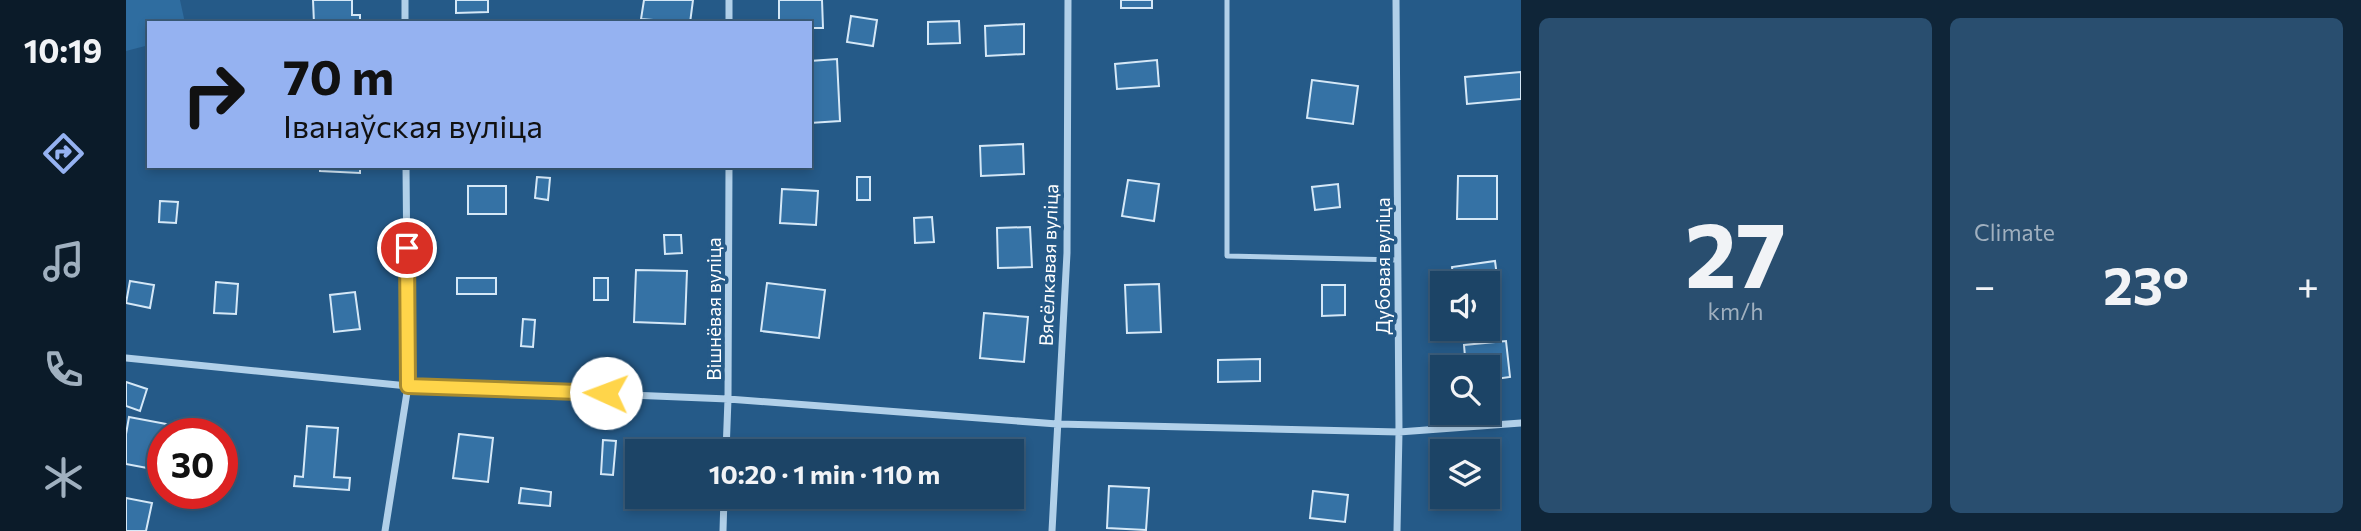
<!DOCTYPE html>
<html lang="en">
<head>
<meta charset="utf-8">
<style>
	:root { --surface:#1c4466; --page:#294e6f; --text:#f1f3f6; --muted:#a0b0bf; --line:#3a5c7a; --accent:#95b2f1 }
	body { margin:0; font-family:Commissioner,sans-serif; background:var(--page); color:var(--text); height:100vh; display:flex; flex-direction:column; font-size:26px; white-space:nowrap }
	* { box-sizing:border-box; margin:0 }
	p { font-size:23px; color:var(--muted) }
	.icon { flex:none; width:38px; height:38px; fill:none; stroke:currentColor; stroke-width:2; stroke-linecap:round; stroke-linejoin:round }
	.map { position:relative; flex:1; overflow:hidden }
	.details { display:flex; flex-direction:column; gap:18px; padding:18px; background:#0f2538; width:840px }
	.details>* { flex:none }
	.banner { position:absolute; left:21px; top:21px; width:665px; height:147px; border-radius:0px; box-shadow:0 4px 10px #0003,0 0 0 2px var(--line); background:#95b2f1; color:#111; overflow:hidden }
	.buttons { position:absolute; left:1304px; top:271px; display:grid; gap:14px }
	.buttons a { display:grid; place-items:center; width:70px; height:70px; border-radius:0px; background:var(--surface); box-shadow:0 4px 10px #0003,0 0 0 2px var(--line); font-size:35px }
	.speed { position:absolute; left:21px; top:418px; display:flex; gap:14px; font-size:35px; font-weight:700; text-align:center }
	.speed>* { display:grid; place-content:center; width:91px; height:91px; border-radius:50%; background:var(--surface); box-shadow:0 4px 10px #0003,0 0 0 2px var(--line); line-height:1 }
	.speed .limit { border:10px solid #d22; background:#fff; color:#111 }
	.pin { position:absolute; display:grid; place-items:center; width:60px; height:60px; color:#fff; margin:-30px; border:4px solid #fff; border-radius:50%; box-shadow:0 2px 7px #0007 }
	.me { position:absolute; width:77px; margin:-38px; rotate:272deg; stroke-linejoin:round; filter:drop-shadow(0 0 5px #0008) }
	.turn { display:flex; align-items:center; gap:24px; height:147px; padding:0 21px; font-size:32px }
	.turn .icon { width:91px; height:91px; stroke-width:2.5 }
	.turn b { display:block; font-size:49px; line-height:60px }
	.big { font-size:52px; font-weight:700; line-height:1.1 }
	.details .widget { flex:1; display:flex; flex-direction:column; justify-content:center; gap:10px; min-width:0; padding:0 24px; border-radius:10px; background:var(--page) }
	.details .dial { align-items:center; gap:0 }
	.dial b { font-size:91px; line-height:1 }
	.heat { display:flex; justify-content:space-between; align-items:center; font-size:38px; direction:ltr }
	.details .tiles { flex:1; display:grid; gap:18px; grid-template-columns:repeat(2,1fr) }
	.trip { position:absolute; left:499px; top:439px; width:399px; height:70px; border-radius:0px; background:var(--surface); box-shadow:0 4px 10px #0003,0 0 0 2px var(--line); font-weight:700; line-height:70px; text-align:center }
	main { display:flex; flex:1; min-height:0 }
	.dock { display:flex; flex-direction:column; width:126px; justify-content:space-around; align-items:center; background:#0b1b29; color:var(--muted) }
	.dock .icon { width:49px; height:49px }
	.dock .on { color:var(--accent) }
	.dock b { font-size:32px; color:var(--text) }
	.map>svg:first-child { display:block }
	.green { fill:#2f6da0 }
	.building { fill:#3572a5; stroke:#d5e8f7; stroke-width:2 }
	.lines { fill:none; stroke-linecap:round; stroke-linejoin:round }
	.lane { stroke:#b1d0e9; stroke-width:5 }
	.street { stroke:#b1d0e9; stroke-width:7 }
	.route-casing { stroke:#a68a30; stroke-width:18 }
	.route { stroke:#ffd54a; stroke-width:12 }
	.labels { text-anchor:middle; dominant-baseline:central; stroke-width:7; stroke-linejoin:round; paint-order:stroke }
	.street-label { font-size:19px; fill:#fff; stroke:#255a88 }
</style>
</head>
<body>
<main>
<nav class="dock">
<b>10:19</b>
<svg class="icon on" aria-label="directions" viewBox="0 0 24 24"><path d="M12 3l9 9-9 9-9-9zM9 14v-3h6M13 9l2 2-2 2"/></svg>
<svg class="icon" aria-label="music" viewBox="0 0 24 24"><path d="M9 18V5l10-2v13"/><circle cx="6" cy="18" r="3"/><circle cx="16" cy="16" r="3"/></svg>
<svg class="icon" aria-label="phone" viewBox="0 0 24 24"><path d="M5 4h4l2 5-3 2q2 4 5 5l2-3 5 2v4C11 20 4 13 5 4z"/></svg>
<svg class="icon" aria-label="climate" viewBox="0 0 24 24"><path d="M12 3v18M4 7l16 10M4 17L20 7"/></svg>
</nav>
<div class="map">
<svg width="1395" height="531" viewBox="0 0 1395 531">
	<rect width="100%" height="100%" fill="#255a88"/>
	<!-- green -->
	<path class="green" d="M 0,0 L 54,0 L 59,23 L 23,23 L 23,45 L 0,51 Z"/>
	<!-- building -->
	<path class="building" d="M 187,0 L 226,0 L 226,15 L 234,15 L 234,23 L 188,23 Z
		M 330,0 L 362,0 L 362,12 L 330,13 Z
		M 518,0 L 567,0 L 564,23 L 515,19 Z
		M 653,0 L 696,0 L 697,28 L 684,28 L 684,23 L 653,23 Z
		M 995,0 L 1026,0 L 1026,8 L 995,8 Z
		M 725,16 L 751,20 L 747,46 L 721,42 Z
		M 833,21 L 834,43 L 802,44 L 802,22 Z
		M 898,24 L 898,54 L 860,56 L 859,26 Z
		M 711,59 L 714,121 L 684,123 L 684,61 Z
		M 1031,60 L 1033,86 L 991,89 L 989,64 Z
		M 1395,72 L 1395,99 L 1341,104 L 1339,77 Z
		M 1186,80 L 1232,86 L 1227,124 L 1181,118 Z
		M 897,144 L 898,174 L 855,176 L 854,146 Z
		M 194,166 L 234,166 L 234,173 L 194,171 Z
		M 1332,176 L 1371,176 L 1371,219 L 1331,219 Z
		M 411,177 L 424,178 L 422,200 L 409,198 Z
		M 731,177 L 744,177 L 744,200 L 731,200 Z
		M 1002,180 L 1033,184 L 1028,221 L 996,216 Z
		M 1212,184 L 1214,207 L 1189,210 L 1186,187 Z
		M 342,186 L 380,186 L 380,214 L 342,214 Z
		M 656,189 L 692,191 L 690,225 L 654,223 Z
		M 34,201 L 52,202 L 50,223 L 33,222 Z
		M 806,217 L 808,242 L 789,243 L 788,218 Z
		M 904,227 L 906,267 L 872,268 L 871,228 Z
		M 538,235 L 555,235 L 556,253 L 539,254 Z
		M 1369,261 L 1373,292 L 1362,293 L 1362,284 L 1328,284 L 1326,267 Z
		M 510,270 L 561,271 L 559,324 L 508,322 Z
		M 331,278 L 370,278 L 370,294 L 331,294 Z
		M 468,278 L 482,278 L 482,300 L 468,300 Z
		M 4,281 L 28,285 L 24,308 L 0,303 Z
		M 90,282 L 112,284 L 110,314 L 88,313 Z
		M 641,283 L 699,290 L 693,338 L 635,331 Z
		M 1033,284 L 1035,332 L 1001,333 L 999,285 Z
		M 1196,285 L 1219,285 L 1219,315 L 1196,316 Z
		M 229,292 L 234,329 L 208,332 L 204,295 Z
		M 858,313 L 902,317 L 898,362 L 854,358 Z
		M 397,319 L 409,320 L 407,347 L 395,346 Z
		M 1380,341 L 1384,377 L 1362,380 L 1362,368 L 1340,368 L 1338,345 Z
		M 1134,359 L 1134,381 L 1092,382 L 1092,360 Z
		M 0,382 L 21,389 L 14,411 L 0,406 Z
		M 3,417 L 51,426 L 49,434 L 37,434 L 37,471 L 0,464 L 0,434 Z
		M 181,426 L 212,428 L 208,477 L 224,478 L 223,490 L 168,486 L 169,476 L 177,477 Z
		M 333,434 L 367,438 L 362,482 L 327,478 Z
		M 477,440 L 490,441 L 487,475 L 475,474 Z
		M 649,442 L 693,449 L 693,452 L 648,452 Z
		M 1362,477 L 1366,477 L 1367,505 L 1327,508 L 1326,497 L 1362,497 Z
		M 983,486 L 1023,488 L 1020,530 L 981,528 Z
		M 395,488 L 425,492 L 424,506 L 393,503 Z
		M 1187,491 L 1222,495 L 1219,522 L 1184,518 Z
		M 844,497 L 883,497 L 883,508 L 844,507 Z
		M 0,498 L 26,503 L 20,531 L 0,531 Z"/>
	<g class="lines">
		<!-- lane -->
		<path class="lane" d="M 1101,0 L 1101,256 L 1272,260"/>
		<!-- street -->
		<path class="street" d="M 279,0 L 279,23
			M 1270,0 L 1273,432 L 1271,531
			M 603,23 L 603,0
			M 0,358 L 282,386 L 602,399 L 931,424 L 1273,432 L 1395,423
			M 600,452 L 602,399 L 603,166
			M 259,531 L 282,386 L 280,166
			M 597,531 L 598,497
			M 926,531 L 941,253 L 942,0"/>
	</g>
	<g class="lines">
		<!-- route casing -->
		<g class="route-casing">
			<path id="route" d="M 281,248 L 282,386 L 480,393"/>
		</g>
		<!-- route -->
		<use href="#route" class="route"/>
	</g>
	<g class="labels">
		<!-- street labels -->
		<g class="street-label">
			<text transform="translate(922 265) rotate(-88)">Вясёлкавая вуліца</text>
			<text transform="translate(1256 266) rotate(-90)">Дубовая вуліца</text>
			<text transform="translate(587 309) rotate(-90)">Вішнёвая вуліца</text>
		</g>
	</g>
</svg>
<div class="buttons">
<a><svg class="icon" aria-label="sound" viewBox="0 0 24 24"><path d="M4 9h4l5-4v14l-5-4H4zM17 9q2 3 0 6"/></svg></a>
<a><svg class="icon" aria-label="search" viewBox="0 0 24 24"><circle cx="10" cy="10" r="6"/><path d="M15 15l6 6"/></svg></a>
<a><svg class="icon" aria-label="layers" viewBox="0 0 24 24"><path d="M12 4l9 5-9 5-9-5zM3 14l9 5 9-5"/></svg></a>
</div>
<div class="speed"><div class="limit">30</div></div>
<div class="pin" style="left:281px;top:248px;background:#d93025"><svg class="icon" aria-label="arrive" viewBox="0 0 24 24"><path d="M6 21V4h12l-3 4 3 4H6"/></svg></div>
<svg class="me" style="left:480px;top:393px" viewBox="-20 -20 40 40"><circle r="19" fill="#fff"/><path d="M0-13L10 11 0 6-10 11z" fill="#ffd54a"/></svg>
<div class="trip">10:20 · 1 min · 110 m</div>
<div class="banner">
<div class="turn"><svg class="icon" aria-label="right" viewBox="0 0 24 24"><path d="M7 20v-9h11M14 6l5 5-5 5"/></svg><div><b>70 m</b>Іванаўская вуліца</div></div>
</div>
</div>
<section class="details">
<div class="tiles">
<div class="widget dial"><b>27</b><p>km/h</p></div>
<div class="widget"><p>Climate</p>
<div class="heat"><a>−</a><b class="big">23°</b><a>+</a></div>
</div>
</div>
</section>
</main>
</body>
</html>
